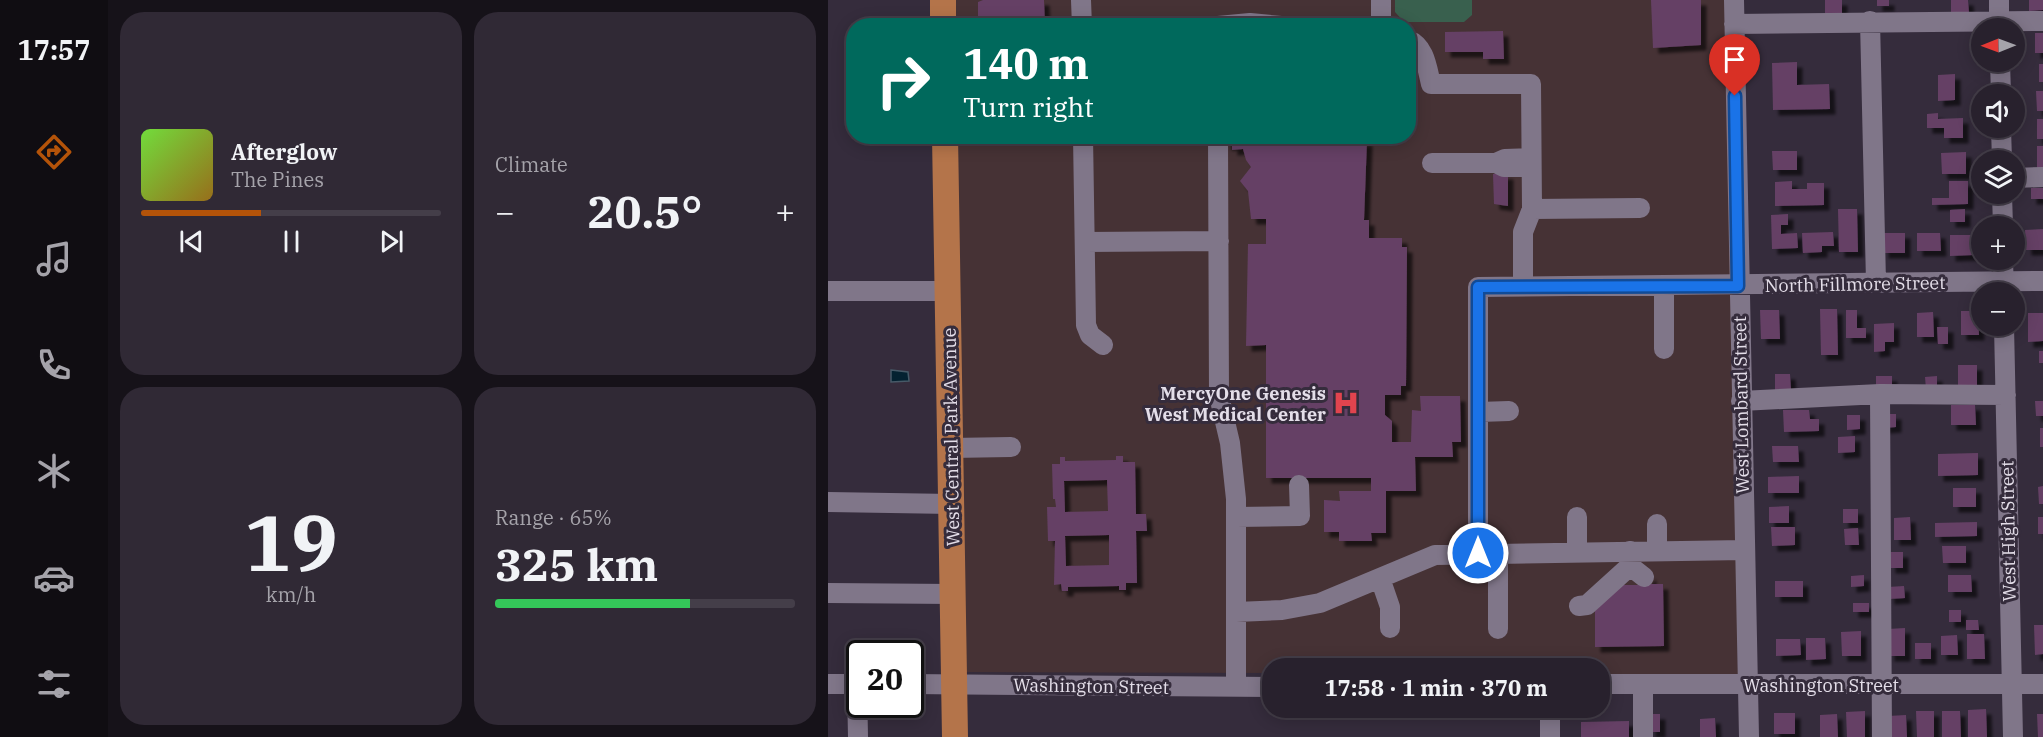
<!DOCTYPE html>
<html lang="en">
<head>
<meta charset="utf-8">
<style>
	:root { --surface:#28212d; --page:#302935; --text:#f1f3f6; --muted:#a5a3aa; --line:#443e49; --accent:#b45309 }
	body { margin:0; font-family:"IBM Plex Serif",serif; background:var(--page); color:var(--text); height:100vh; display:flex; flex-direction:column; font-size:22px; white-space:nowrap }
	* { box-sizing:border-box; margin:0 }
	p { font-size:20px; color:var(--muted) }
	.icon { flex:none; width:33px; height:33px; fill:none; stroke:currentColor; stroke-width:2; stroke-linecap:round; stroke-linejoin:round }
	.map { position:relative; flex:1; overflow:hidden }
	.side { display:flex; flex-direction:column; gap:12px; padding:12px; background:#161219; width:720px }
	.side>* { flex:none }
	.guide { position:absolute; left:18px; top:18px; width:570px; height:126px; border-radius:24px; box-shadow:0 3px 15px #0003,0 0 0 2px var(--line); background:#00695c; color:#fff; overflow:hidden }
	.needle { width:39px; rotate:269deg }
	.controls { position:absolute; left:1143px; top:18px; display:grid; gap:12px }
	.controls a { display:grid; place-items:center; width:54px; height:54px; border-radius:50%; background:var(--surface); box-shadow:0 3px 15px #0003,0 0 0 2px var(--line); font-size:30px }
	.speed { position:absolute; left:18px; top:640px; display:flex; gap:12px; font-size:30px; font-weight:700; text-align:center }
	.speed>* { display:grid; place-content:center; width:78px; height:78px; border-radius:50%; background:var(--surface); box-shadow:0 3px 15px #0003,0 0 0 2px var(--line); line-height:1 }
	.speed .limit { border:3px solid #111; border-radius:9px; background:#fff; color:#111 }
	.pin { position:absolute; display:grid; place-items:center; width:51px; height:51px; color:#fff; margin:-62px -26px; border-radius:50% 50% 50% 0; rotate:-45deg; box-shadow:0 0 6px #0007 }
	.pin .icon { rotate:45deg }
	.me { position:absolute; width:66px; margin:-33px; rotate:0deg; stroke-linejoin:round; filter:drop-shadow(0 0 4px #0008) }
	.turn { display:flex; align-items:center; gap:21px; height:126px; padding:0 18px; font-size:27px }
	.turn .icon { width:78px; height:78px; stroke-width:2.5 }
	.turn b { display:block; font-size:42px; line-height:51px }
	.big { font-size:45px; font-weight:700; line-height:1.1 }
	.side .tile { flex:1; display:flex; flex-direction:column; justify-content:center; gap:9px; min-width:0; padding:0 21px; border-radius:24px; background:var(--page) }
	.side .dial { align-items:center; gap:0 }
	.dial b { font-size:78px; line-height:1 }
	.song { display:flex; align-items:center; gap:18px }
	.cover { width:72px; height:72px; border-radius:9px; background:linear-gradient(135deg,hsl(100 70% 55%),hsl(40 70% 35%)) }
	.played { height:6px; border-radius:3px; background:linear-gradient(90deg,var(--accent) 40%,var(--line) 40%) }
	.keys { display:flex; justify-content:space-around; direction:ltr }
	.heat { display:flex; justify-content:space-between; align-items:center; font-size:33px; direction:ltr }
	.charge { height:9px; border-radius:4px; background:linear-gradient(90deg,#34c759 65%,var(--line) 0) }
	.side .tiles { flex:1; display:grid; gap:12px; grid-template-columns:repeat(2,1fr) }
	.trip { position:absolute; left:434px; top:658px; width:348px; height:60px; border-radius:24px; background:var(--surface); box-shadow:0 3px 15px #0003,0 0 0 2px var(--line); font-weight:700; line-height:60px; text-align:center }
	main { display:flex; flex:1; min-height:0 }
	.dock { display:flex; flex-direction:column; width:108px; justify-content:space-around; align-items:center; background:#100d12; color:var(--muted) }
	.dock .icon { width:42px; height:42px }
	.dock .on { color:var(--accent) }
	.dock b { font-size:27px; color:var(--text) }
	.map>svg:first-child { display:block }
	.medical { fill:#463235 }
	.green { fill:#39604e }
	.water { fill:#042231; stroke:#475a68; stroke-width:1.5 }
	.building { fill:#654065; fill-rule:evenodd; filter:url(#shadow) }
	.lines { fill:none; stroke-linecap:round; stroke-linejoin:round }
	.minor { stroke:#807689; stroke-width:20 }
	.major { stroke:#b4744a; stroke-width:26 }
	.route-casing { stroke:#114b97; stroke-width:15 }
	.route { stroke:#1a73e8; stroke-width:10 }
	.labels { text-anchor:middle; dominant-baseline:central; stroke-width:6; stroke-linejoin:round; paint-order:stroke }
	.street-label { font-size:18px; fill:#e4dee9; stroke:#352c3c }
	.poi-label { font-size:18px; font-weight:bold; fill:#e4dee9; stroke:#352c3c; text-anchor:end }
</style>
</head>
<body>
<main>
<nav class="dock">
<b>17:57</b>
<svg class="icon on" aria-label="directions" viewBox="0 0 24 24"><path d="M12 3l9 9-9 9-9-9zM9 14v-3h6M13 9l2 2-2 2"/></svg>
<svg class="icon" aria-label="music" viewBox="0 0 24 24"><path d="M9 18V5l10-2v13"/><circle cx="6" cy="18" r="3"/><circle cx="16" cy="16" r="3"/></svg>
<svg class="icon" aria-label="phone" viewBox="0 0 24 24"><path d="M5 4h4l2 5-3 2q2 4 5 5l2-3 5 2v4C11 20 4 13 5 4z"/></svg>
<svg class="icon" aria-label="climate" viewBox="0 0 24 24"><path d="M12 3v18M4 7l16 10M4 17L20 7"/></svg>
<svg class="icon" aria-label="car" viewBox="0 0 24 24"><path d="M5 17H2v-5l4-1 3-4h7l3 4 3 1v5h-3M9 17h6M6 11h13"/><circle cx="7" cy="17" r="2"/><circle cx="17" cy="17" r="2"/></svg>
<svg class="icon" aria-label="filters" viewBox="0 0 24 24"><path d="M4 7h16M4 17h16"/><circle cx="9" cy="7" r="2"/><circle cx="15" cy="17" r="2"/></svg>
</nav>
<section class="side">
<div class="tiles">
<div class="tile">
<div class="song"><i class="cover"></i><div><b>Afterglow</b><p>The Pines</p></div></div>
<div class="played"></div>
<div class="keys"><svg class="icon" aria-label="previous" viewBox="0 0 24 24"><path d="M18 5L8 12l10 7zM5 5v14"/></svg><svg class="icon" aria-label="pause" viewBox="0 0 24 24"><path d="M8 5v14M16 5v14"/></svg><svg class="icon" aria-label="next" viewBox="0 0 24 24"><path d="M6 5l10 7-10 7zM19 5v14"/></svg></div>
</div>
<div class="tile"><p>Climate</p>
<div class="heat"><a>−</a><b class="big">20.5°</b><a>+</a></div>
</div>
<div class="tile dial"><b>19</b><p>km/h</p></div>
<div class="tile"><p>Range · 65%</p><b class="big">325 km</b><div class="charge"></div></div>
</div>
</section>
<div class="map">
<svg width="1215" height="737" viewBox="0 0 1215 737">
	<defs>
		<filter id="shadow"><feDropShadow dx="5.5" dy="5.5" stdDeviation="1.5" flood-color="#0009"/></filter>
	</defs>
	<rect width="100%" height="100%" fill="#352c3c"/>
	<!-- medical -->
	<path class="medical" d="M 122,0 L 900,0 L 910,675 L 771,674 L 771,669 L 444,669 L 444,673 L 135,672 L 124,137 L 580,136 L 580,26 L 122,25 Z"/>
	<!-- green -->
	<path class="green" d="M 567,0 L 644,0 L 644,15 L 636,22 L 576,22 L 567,12 Z"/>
	<!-- water -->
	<path class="water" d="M 63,370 L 80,372 L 81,381 L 63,382 Z"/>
	<!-- building -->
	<path class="building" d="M 155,0 L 216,0 L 217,26 L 150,26 L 150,2 Z
		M 823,0 L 873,0 L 873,45 L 825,48 Z
		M 997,0 L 1014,0 L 1014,15 L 997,15 Z
		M 1049,0 L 1061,0 L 1061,6 L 1049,6 Z
		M 1123,0 L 1140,0 L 1141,13 L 1123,13 Z
		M 1201,0 L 1215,0 L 1215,10 L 1201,11 Z
		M 675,31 L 676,59 L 655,59 L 655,52 L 617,52 L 617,32 Z
		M 1207,33 L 1215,33 L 1215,53 L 1207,53 Z
		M 969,62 L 969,85 L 1001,84 L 1002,109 L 945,110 L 944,63 Z
		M 1211,64 L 1215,64 L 1215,82 L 1211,82 Z
		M 1127,74 L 1127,100 L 1110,101 L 1110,75 Z
		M 1208,91 L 1215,91 L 1215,111 L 1209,111 Z
		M 1110,113 L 1110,119 L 1135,118 L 1135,138 L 1116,138 L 1116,128 L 1099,128 L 1099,114 Z
		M 1209,119 L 1215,119 L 1215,139 L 1209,139 Z
		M 398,136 L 527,136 L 527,141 L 539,140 L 536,220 L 541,220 L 541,238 L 574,238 L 574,247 L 579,247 L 578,386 L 573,386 L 573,395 L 557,395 L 557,415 L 564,421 L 564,442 L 583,442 L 584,410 L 593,411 L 592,396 L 632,396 L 633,442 L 624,442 L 625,457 L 587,457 L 588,491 L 558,491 L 558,533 L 543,533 L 544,541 L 511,541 L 511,532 L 496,532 L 496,500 L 512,501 L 511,491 L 543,491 L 543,478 L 438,478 L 438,345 L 418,346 L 420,244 L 438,244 L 438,219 L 423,219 L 420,191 L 412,181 L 423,167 L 418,160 L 415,149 L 404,150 L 404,145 L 398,145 Z
		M 1209,146 L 1215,146 L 1215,168 L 1209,168 Z
		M 944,151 L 969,151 L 969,170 L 945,170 Z
		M 1138,152 L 1138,174 L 1114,174 L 1113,153 Z
		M 665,174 L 680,174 L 680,206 L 666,204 Z
		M 964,181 L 964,189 L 979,189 L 979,183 L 996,183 L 996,205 L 947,206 L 947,182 Z
		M 1121,181 L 1140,181 L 1140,204 L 1104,205 L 1104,198 L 1121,198 Z
		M 1203,188 L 1215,188 L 1215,199 L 1203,199 Z
		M 1010,209 L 1029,209 L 1030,252 L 1011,252 Z
		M 1137,209 L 1137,222 L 1122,222 L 1122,210 Z
		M 960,214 L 960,225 L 953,225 L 953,234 L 969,233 L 970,248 L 944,249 L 943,215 Z
		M 1215,229 L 1215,250 L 1198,250 L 1197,230 Z
		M 1005,232 L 1006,246 L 994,246 L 994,252 L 975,253 L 974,233 Z
		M 1055,233 L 1077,233 L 1077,253 L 1055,253 Z
		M 1089,233 L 1112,233 L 1113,251 L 1089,251 Z
		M 1122,235 L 1145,235 L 1145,255 L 1122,256 Z
		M 992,309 L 1009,309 L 1010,355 L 993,355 Z
		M 932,310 L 951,310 L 952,339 L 933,339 Z
		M 1018,310 L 1029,310 L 1029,328 L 1038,328 L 1038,338 L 1018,338 Z
		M 1133,311 L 1150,311 L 1151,335 L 1133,335 Z
		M 1105,312 L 1106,337 L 1089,337 L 1089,313 Z
		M 1200,313 L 1215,313 L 1215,341 L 1200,342 Z
		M 1066,323 L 1066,342 L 1057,342 L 1057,351 L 1046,352 L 1046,324 Z
		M 1109,327 L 1120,327 L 1120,344 L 1110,344 Z
		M 1211,351 L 1215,351 L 1215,363 L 1211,363 Z
		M 1130,365 L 1149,365 L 1149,389 L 1130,389 Z
		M 947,374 L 962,374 L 963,390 L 947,390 Z
		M 1048,376 L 1064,376 L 1064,391 L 1048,392 Z
		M 1109,376 L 1109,389 L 1098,389 L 1097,377 Z
		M 1207,401 L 1215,401 L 1215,416 L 1208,416 Z
		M 1123,405 L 1147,405 L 1148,425 L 1123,425 Z
		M 955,410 L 981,410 L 982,419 L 991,419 L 991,431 L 956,432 Z
		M 1056,414 L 1068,414 L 1068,427 L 1056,428 Z
		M 1019,415 L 1032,415 L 1032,429 L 1019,430 Z
		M 1212,428 L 1215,428 L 1215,447 L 1212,447 Z
		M 1027,436 L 1027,452 L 1010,453 L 1010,437 Z
		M 944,446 L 970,446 L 971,462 L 945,462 Z
		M 1150,453 L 1150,475 L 1110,476 L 1110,454 Z
		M 288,456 L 295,456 L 295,462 L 307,462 L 308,514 L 318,514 L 319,531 L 308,531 L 309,583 L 298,583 L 298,590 L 291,590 L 291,586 L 240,587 L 240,591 L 234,591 L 233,584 L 226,585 L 227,541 L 220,541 L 219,507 L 228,507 L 227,499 L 225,499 L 224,464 L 232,464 L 232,457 L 237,457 L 237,461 L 288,460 ZM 279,480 L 280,511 L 237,512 L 236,481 ZM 281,535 L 281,565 L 238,566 L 237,536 Z
		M 971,476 L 971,493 L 940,493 L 940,477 Z
		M 1215,486 L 1215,504 L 1211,504 L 1210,487 Z
		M 1125,488 L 1148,488 L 1148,507 L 1125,507 Z
		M 961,506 L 961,523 L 941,523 L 941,507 Z
		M 1015,509 L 1030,509 L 1030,523 L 1015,523 Z
		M 1082,517 L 1083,540 L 1066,540 L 1066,518 Z
		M 1210,517 L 1215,517 L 1215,534 L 1210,534 Z
		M 1149,522 L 1149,536 L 1107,537 L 1107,523 Z
		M 943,527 L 967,527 L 967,545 L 944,546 Z
		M 1030,528 L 1031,545 L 1017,545 L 1016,529 Z
		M 1114,546 L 1138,546 L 1138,563 L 1115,563 Z
		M 1061,552 L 1075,552 L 1075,568 L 1062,568 Z
		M 823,574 L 823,584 L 835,584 L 836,646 L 767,647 L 767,611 L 793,585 L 812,585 Z
		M 1036,575 L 1036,586 L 1023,587 L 1023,576 Z
		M 1120,575 L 1143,575 L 1144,592 L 1120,592 Z
		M 947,581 L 975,581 L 975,597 L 947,597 Z
		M 1076,586 L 1077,598 L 1061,599 L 1060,587 Z
		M 1025,603 L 1041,603 L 1041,612 L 1025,612 Z
		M 1121,610 L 1133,610 L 1133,622 L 1121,622 Z
		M 1138,620 L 1150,620 L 1151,630 L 1138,630 Z
		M 1206,625 L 1215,625 L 1215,654 L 1207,655 Z
		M 1077,628 L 1077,656 L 1061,656 L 1060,629 Z
		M 1033,631 L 1033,656 L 1014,656 L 1013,632 Z
		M 1139,634 L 1156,634 L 1157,659 L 1139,659 Z
		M 1129,635 L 1130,655 L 1113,655 L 1113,636 Z
		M 978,638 L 997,638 L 998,659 L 978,660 Z
		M 948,639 L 972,639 L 973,655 L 948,656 Z
		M 1087,643 L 1103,643 L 1103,659 L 1087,659 Z
		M 1158,709 L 1159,737 L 1140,737 L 1140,710 Z
		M 1037,711 L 1037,737 L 1019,737 L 1018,712 Z
		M 1088,711 L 1106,711 L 1106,737 L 1089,737 Z
		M 1114,711 L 1132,711 L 1133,737 L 1114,737 Z
		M 946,713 L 967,713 L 967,734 L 946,734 Z
		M 822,714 L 832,714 L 832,732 L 822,732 Z
		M 1009,714 L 1010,737 L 992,737 L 992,715 Z
		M 1209,714 L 1215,714 L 1215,737 L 1210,737 Z
		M 1078,715 L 1079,737 L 1061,737 L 1060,716 Z
		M 887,718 L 888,737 L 872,737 L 872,719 Z
		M 801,721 L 801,737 L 753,737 L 753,722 Z"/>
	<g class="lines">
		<!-- minor -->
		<path class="minor" d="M 253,0 L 254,26
			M 553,0 L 553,26
			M 906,0 L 921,737
			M 1171,0 L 1171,28
			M 1042,21 L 1048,282
			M 906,24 L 1215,21
			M 390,26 L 422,23 L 453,26
			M 580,40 C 597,46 599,68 603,84 L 703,84 L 704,209 L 695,232 L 695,286
			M 1172,62 L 1173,94
			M 1173,128 L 1174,160
			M 255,136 L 258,325 L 262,335 L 275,345
			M 390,136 L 391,396 L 402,443 L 408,499 L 408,687
			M 703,158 L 677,159 L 668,163 L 676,167 L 703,167
			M 604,163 L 668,163
			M 1186,178 L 1215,177
			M 1174,194 L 1175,226
			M 704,209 L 812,208
			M 257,242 L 391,241
			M 1175,260 L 1176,292
			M 836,286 L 836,349
			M 0,291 L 121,291
			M 1176,326 L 1185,737
			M 1052,394 L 1054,737
			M 913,401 L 1052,394 L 1178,395
			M 651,412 L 681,411
			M 123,448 L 183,447
			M 0,502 L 124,504
			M 408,517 L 472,516 L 471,485
			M 829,524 L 829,551
			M 749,551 L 749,517
			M 670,552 L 670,629
			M 650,553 L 650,287 L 1215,281
			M 802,566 L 816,577
			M 552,578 L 562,607 L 562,628
			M 0,593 L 125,594
			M 751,606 L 759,605 L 802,566 L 802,551
			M 408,612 L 454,610 L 492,603 L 607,555 L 916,550
			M 0,684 L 32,684
			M 29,684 L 30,737
			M 82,684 L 444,687
			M 771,684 L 1215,684
			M 815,685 L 815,737
			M 722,708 L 722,737"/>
		<!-- major -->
		<path class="major" d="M 115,0 L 115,26
			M 117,136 L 127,737"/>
	</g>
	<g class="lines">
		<!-- route casing -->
		<g class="route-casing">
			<path id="route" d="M 650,553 L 650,287 L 910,286 L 907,96"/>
		</g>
		<!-- route -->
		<use href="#route" class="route"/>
	</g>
	<!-- icons -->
	<defs>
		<g id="hospital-bare" transform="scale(2.07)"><path d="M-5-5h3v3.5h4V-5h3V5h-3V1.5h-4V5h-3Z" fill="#e0444e" stroke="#352c3c" stroke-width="2.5" paint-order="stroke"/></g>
	</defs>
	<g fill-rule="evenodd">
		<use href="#hospital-bare" x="518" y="403"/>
	</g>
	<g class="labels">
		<!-- street labels -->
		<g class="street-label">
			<text transform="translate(1027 284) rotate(-1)">North Fillmore Street</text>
			<text transform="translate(913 405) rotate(-91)">West Lombard Street</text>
			<text transform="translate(123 437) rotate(-91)">West Central Park Avenue</text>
			<text transform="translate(1180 531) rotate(-91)">West High Street</text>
			<text x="993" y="685">Washington Street</text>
			<text transform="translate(263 686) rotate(1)">Washington Street</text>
		</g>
		<!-- poi labels -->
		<g class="poi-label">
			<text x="498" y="393">MercyOne Genesis<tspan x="498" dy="21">West Medical Center</tspan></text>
		</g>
	</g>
</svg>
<div class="controls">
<a><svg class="needle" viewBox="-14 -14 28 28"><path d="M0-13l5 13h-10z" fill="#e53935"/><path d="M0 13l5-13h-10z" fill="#a5a3aa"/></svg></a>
<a><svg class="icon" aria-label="sound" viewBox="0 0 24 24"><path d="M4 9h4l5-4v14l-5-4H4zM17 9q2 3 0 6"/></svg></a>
<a><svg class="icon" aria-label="layers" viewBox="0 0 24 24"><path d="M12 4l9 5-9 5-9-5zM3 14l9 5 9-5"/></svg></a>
<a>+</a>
<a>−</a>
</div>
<div class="speed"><div class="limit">20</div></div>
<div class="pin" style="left:907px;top:96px;background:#d93025"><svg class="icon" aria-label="arrive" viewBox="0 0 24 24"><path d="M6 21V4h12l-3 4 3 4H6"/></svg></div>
<svg class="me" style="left:650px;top:553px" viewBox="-20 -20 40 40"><circle r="17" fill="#1a73e8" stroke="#fff" stroke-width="3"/><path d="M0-11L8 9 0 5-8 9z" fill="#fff"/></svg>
<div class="trip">17:58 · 1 min · 370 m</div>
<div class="guide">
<div class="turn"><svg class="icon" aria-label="right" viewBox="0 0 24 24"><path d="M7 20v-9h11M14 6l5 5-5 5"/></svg><div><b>140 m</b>Turn right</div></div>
</div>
</div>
</main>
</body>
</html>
